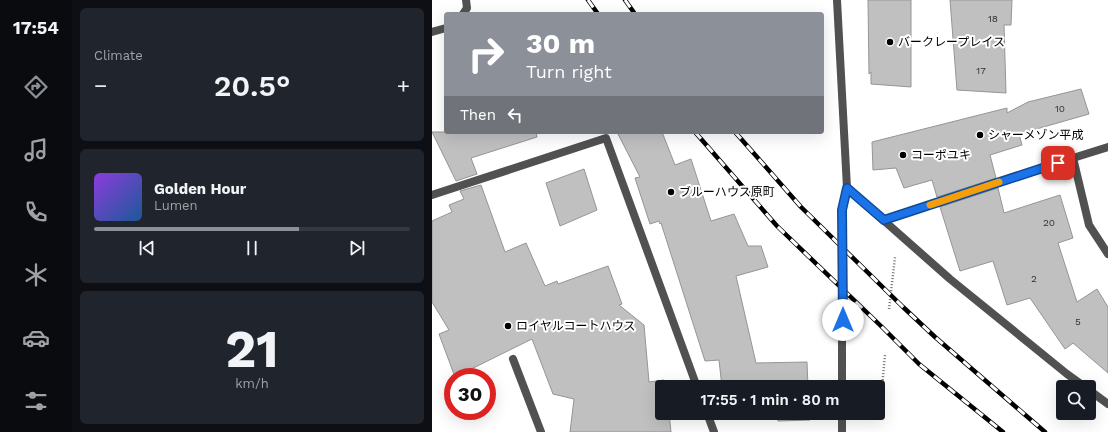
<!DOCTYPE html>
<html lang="en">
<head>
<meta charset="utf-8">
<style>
	:root { --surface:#171b24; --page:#20242c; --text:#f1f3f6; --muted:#9ea1a6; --line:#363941; --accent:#8c9099 }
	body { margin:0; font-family:"Work Sans","Noto Sans JP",sans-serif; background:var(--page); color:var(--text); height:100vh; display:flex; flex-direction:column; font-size:15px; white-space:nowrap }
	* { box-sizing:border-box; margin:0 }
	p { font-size:13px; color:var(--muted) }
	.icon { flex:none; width:22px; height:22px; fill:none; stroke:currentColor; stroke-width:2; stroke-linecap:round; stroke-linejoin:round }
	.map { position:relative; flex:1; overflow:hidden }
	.sheet { display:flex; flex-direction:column; gap:8px; padding:8px; background:#0d0f14; width:360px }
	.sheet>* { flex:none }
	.guide { position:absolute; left:12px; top:12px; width:380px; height:122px; border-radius:4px; box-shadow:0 4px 16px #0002; background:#8c9099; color:#fff; overflow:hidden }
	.controls { position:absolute; left:624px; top:380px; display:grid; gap:8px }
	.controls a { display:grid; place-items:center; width:40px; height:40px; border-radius:4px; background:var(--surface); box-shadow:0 4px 16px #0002; font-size:20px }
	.speed { position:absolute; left:12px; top:368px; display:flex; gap:8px; font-size:20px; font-weight:700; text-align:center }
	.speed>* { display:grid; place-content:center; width:52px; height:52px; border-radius:50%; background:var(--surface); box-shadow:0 4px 16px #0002; line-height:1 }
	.speed .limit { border:6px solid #d22; background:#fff; color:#111 }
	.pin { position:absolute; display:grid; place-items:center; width:34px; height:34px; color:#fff; margin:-17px; border-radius:8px; box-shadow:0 2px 6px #0006 }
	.me { position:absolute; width:44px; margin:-22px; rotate:0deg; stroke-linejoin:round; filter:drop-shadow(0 0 3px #0008) }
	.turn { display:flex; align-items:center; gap:14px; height:84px; padding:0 16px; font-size:18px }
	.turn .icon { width:52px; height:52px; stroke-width:2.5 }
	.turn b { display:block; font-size:28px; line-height:34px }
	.then { display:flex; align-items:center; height:38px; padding:0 16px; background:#0003; gap:8px; font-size:15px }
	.big { font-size:30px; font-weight:600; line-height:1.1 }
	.sheet .card { flex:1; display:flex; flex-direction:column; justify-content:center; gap:6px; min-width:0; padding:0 14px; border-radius:6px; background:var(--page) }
	.sheet .dial { align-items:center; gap:0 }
	.dial b { font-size:52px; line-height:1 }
	.song { display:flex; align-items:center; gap:12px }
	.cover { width:48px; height:48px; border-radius:6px; background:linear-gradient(135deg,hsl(270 70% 55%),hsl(210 70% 35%)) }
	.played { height:4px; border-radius:2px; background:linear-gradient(90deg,var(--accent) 65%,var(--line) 65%) }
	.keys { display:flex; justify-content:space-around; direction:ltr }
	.heat { display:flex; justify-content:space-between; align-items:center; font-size:22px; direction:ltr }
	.trip { position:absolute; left:223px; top:380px; width:230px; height:40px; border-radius:4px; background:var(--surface); box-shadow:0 4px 16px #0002; font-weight:600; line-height:40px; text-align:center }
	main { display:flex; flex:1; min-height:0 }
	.dock { display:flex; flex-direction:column; width:72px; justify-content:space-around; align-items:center; background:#090b0e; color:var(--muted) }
	.dock .icon { width:28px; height:28px }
	.dock .selected { color:var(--accent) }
	.dock b { font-size:18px; color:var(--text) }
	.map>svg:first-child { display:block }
	.building { fill:#c0c0c0; stroke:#959595 }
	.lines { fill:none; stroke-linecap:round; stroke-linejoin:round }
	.path { stroke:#737373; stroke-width:2.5; stroke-dasharray:1 2; stroke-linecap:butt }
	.lane { stroke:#515151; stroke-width:8 }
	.street { stroke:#515151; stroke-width:8 }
	.rail-casing { stroke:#000; stroke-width:4.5 }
	.rail { stroke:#fff; stroke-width:3; stroke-dasharray:9; stroke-linecap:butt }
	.route-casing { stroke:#114b97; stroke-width:10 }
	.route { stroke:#1a73e8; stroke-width:7 }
	.slow { stroke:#f59e0b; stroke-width:7 }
	.poi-dot { fill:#000; stroke:#fff; stroke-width:1.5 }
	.labels { text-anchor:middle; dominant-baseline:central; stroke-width:4; stroke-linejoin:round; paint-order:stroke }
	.number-label { font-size:10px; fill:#303030 }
	.poi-label { font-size:12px; fill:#000; stroke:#fff; text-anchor:start }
</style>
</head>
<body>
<main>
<nav class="dock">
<b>17:54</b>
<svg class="icon selected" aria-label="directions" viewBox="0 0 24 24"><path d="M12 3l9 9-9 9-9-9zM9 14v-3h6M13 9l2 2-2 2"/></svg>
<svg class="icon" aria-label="music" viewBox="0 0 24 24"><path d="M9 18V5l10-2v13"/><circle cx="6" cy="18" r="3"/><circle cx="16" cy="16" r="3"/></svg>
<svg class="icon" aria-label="phone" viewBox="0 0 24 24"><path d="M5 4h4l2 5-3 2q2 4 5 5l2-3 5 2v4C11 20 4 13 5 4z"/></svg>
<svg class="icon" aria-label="climate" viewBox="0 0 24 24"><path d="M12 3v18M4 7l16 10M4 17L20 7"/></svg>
<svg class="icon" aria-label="car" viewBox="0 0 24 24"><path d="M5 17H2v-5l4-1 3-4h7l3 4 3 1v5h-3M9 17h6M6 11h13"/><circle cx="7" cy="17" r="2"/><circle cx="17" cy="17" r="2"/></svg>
<svg class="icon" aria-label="filters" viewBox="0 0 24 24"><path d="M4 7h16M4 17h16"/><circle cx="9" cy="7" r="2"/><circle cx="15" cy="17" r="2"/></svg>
</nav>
<section class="sheet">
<div class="card"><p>Climate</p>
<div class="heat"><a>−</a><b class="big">20.5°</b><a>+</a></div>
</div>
<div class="card">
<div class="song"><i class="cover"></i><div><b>Golden Hour</b><p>Lumen</p></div></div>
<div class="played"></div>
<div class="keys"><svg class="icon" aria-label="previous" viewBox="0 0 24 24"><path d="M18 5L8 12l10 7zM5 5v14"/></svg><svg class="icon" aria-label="pause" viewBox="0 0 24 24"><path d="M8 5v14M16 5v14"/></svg><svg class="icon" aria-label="next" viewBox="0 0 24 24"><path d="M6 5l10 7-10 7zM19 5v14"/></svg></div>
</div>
<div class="card dial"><b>21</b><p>km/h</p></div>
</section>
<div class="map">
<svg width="676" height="432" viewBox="0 0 676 432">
	<rect width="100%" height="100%" fill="#fff"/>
	<!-- building -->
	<path class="building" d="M 436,0 L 479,0 L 479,87 L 439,84 L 439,72 L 437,74 Z
		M 518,0 L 580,0 L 579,25 L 572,25 L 574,93 L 525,90 Z
		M 649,89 L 657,114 L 587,134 L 590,145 L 558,155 L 564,178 L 505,197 L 500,180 L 472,188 L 464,168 L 441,170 L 440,142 L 575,108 L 575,113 L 596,102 Z
		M 0,132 L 104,132 L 105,137 L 39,158 L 45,174 L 24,181 Z
		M 185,132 L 230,132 L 243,165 L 259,159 L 279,221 L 302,214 L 316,246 L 329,246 L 336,267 L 304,276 L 324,363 L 375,362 L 376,387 L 290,387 L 287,360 L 273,361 L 229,223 L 228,224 L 227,221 L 218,224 L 203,178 L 208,177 Z
		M 152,169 L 165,210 L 128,226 L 114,183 Z
		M 49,185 L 73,252 L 94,243 L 113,286 L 125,281 L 126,284 L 176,266 L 190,304 L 187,305 L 212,325 L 217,382 L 232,380 L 233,387 L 230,387 L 230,413 L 237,413 L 239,432 L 138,432 L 142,399 L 121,394 L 100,339 L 23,377 L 7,334 L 17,330 L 0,302 L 0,221 L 20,212 L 17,205 L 32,199 L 28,191 Z
		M 566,188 L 572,213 L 628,195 L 641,238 L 626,243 L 645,302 L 665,289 L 676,307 L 676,373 L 641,343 L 633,349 L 598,298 L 575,305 L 561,261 L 528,271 L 508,207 Z
		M 293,413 L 378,413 L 378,420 L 346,421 L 345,417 L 294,418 Z"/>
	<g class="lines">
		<!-- path -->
		<path class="path" d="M 457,309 L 463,257
			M 446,390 L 450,387 L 453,355"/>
		<!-- lane -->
		<path class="lane" d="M 31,14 L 35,8 L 34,0
			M 0,32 L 14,28
			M 641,158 L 676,147
			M 0,195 L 174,138 L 265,387
			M 81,359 L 109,432
			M 275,413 L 282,432"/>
		<!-- street -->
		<path class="street" d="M 405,0 L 415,188 L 410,210 L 410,387
			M 415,188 L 518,279 L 635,374 L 653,387
			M 452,220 L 641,158 L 657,225 L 676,254
			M 657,390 L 676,404
			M 410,432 L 410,413"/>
		<!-- rail casing -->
		<g class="rail-casing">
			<path id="rail" d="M 156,0 L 166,14
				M 193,0 L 203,14
				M 263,132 L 345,226 L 451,328 L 487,364 L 571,432
				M 303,132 L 369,207 L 471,307 L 503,337 L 613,432"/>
		</g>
		<!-- rail -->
		<use href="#rail" class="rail"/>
	</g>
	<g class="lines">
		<!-- route casing -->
		<g class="route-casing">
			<path id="route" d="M 411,320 L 410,210 L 415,188 L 452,220 L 626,163"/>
		</g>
		<!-- route -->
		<use href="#route" class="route"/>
		<!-- slow -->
		<path class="slow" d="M 498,205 L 567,182"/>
	</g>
	<!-- markers -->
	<g class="poi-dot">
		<circle cx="458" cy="42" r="4"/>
		<circle cx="548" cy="135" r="4"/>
		<circle cx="471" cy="155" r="4"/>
		<circle cx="239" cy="192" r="4"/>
		<circle cx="76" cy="326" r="4"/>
	</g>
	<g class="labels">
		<!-- number labels -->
		<g class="number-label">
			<text x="561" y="18">18</text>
			<text x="549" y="70">17</text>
			<text x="628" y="108">10</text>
			<text x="617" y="222">20</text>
			<text x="602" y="278">2</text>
			<text x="646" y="321">5</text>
		</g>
		<!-- poi labels -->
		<g class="poi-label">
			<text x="466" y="42">バークレープレイス</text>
			<text x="556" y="135">シャーメゾン平成</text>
			<text x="479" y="155">コーポユキ</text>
			<text x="247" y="192">ブルーハウス原町</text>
			<text x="84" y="326">ロイヤルコートハウス</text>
		</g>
	</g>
</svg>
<div class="controls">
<a><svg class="icon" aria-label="search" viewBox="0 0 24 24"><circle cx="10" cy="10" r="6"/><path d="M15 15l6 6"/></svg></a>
</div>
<div class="speed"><div class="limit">30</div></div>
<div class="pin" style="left:626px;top:163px;background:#d93025"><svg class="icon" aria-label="arrive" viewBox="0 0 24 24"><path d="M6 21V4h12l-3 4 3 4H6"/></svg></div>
<svg class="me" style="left:411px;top:320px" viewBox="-20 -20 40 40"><circle r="19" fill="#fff"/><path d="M0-13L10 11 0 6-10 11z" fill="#1a73e8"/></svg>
<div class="trip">17:55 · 1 min · 80 m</div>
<div class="guide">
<div class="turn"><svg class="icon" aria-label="right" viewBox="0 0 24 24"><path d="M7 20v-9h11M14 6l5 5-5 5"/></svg><div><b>30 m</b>Turn right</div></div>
<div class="then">Then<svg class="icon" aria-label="left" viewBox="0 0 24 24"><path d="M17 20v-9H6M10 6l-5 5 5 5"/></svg></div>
</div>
</div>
</main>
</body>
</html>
